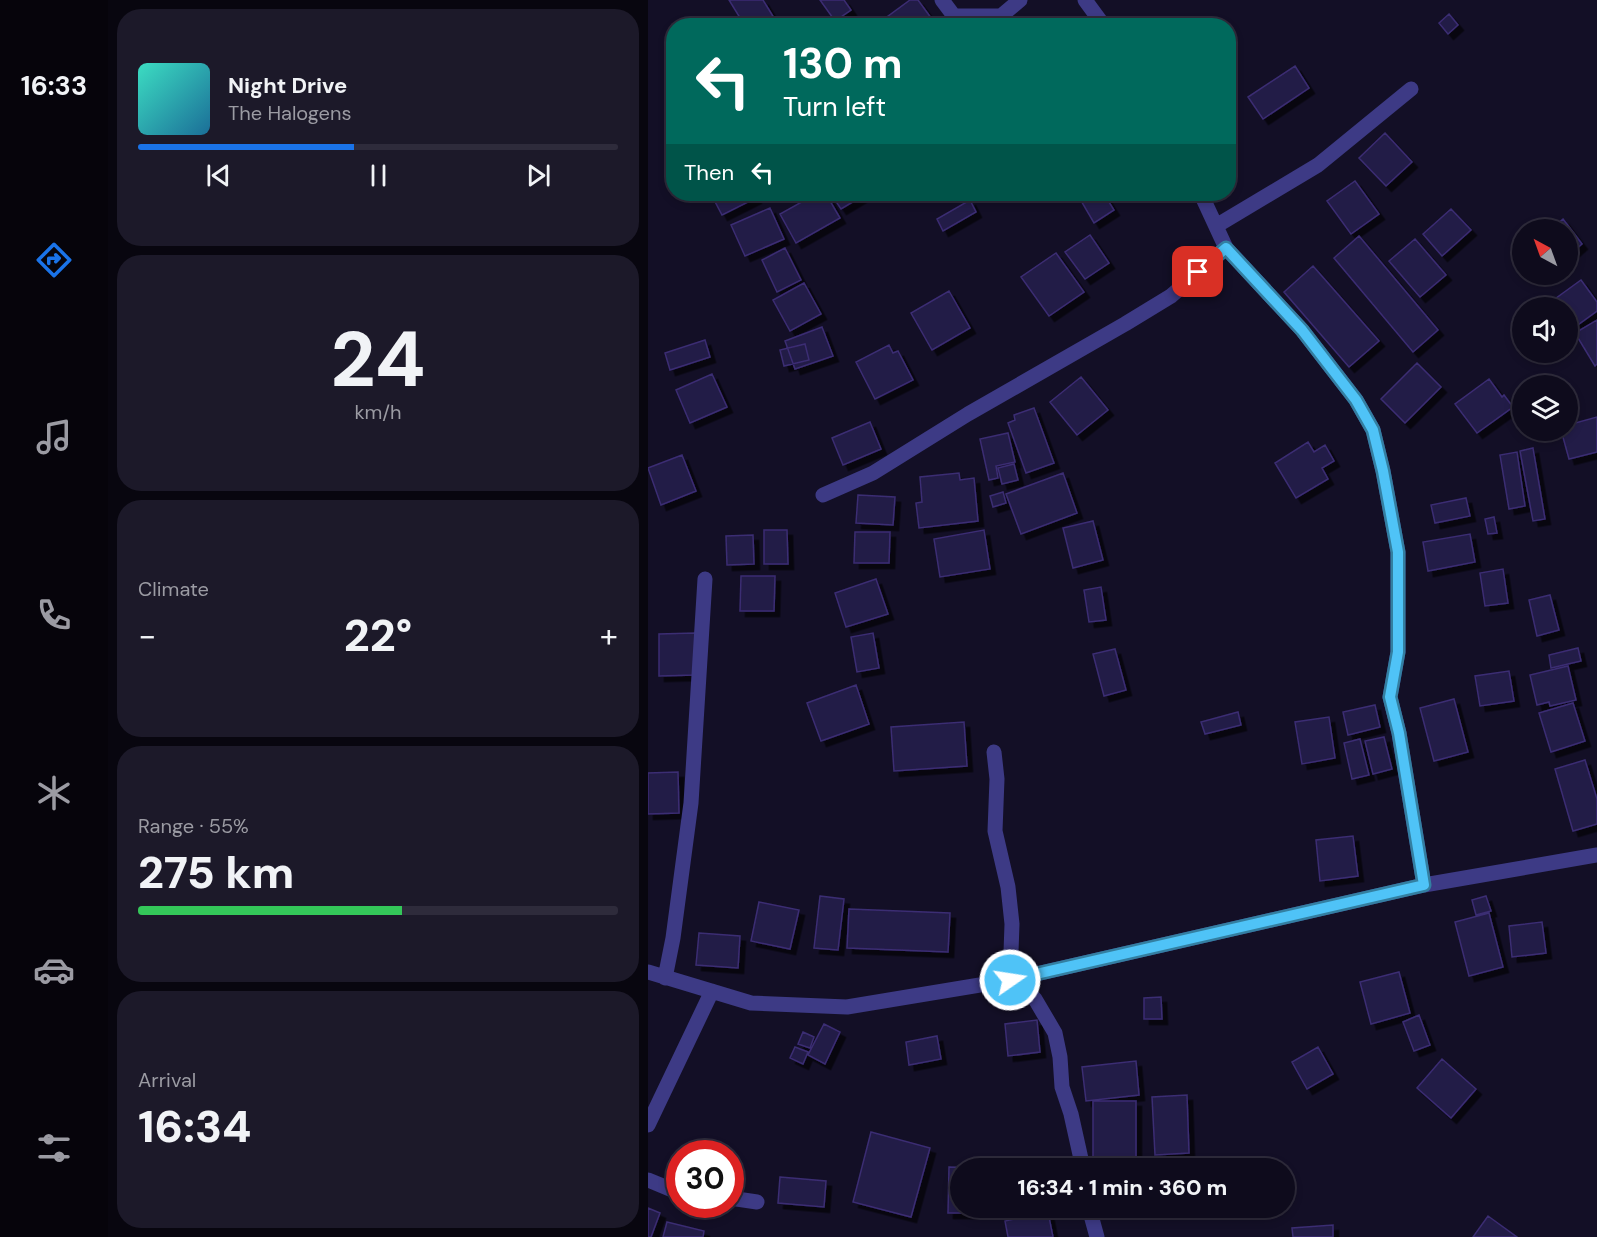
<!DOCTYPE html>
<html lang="en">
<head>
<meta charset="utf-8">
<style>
	:root { --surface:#0e0b1c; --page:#1c1929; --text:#f1f3f6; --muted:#9b9ba3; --line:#2e2b3b; --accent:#1a73e8 }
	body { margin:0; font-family:"DM Sans",sans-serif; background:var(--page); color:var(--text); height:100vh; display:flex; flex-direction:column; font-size:22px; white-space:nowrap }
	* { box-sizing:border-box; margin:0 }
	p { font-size:20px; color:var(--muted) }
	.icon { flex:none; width:33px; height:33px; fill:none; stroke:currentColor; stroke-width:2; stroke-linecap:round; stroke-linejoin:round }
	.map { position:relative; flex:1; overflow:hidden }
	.drawer { display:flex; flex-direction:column; gap:9px; padding:9px; background:#08060f; width:540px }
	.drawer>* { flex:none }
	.banner { position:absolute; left:18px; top:18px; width:570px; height:183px; border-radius:24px; box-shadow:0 3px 9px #0003,0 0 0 2px var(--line); background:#00695c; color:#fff; overflow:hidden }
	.needle { width:39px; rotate:319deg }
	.fabs { position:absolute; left:864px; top:219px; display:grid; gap:12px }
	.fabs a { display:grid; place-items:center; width:66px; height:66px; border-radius:50%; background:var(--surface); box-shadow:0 3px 9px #0003,0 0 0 2px var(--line); font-size:30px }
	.speed { position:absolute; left:18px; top:1140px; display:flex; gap:12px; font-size:30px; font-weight:700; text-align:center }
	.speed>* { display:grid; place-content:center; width:78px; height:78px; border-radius:50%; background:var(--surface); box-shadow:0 3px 9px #0003,0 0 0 2px var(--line); line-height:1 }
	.speed .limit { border:9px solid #d22; background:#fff; color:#111 }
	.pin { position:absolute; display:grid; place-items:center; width:51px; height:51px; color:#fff; margin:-26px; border-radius:12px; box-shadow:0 3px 9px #0006 }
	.me { position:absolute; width:66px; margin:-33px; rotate:77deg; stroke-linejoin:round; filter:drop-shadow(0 0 4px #0008) }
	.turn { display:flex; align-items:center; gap:21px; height:126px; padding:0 18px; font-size:27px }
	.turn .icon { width:78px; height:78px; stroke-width:2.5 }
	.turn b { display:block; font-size:42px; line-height:51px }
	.then { display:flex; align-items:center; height:57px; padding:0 18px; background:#0003; gap:12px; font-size:22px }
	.big { font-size:45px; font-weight:800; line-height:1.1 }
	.drawer .widget { flex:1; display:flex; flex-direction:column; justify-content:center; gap:9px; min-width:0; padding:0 21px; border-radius:24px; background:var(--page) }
	.drawer .dial { align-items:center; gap:0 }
	.dial b { font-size:78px; line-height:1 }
	.song { display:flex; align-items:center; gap:18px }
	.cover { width:72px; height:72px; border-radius:9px; background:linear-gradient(135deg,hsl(170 70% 55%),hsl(200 70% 35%)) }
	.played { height:6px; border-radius:3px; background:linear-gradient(90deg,var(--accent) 45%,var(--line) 45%) }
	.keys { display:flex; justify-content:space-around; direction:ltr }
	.heat { display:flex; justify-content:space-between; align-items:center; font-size:33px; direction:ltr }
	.charge { height:9px; border-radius:4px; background:linear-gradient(90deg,#34c759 55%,var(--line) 0) }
	.trip { position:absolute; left:302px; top:1158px; width:345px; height:60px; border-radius:30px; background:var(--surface); box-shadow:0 3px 9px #0003,0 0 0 2px var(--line); font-weight:800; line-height:60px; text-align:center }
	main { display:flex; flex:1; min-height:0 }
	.dock { display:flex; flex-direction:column; width:108px; justify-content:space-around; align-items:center; background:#06040b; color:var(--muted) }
	.dock .icon { width:42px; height:42px }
	.dock .on { color:var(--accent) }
	.dock b { font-size:27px; color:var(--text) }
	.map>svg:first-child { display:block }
	.building { fill:#241b47; stroke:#3b2d73; stroke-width:1.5; filter:url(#shadow) }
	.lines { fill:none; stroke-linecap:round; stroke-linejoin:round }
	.minor { stroke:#3d3a85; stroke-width:15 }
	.route-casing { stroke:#337fa1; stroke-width:15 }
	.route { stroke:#4fc3f7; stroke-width:10 }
</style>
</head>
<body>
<main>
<nav class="dock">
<b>16:33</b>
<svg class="icon on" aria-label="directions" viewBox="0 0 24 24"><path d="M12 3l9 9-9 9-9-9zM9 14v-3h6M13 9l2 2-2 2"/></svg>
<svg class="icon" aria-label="music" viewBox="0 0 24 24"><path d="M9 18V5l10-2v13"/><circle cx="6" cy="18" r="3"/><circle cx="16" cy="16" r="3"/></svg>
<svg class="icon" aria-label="phone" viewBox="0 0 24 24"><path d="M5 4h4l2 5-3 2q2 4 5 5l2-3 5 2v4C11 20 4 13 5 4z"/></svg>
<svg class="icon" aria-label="climate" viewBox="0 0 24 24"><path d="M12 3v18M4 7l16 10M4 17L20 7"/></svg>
<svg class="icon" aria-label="car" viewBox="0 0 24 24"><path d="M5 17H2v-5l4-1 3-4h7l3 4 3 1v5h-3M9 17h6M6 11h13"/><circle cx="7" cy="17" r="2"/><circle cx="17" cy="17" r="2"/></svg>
<svg class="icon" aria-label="filters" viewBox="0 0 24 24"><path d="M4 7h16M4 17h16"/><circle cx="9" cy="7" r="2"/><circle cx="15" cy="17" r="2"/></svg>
</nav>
<section class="drawer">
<div class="widget">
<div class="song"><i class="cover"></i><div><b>Night Drive</b><p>The Halogens</p></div></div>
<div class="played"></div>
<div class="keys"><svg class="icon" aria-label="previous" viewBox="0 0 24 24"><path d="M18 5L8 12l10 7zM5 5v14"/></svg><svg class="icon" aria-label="pause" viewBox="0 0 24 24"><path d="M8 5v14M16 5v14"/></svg><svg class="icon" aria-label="next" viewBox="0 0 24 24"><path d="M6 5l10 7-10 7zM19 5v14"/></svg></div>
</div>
<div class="widget dial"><b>24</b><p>km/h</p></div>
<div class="widget"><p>Climate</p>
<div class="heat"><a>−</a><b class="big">22°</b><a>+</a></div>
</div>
<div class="widget"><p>Range · 55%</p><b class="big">275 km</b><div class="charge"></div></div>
<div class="widget"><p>Arrival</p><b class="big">16:34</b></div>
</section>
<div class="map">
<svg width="949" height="1237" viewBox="0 0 949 1237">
	<defs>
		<filter id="shadow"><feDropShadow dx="5.5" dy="5.5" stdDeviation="0" flood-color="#0009"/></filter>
	</defs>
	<rect width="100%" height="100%" fill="#130f26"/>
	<!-- building -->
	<path class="building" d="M 81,0 L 115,0 L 131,26 L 97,26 Z
		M 172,0 L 196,0 L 203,10 L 187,21 Z
		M 262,0 L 270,0 L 289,26 L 246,26 L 239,17 Z
		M 801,14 L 810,25 L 800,34 L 791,23 Z
		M 405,17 L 411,26 L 394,26 Z
		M 647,66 L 661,88 L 615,119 L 600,97 Z
		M 737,133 L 764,162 L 738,186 L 711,158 Z
		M 707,181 L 731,214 L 703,234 L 679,201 Z
		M 63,194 L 106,194 L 108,198 L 74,215 Z
		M 168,194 L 178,194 L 192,218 L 148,243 L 132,214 Z
		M 183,194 L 218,194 L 193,209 Z
		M 441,194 L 456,194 L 466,210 L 446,223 L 432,199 Z
		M 322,200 L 328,212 L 295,231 L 289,219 Z
		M 122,208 L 136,239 L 97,256 L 83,225 Z
		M 803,209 L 823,230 L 794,256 L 775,234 Z
		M 915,219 L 934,244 L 920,256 L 920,230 L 902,230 Z
		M 442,235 L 461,263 L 437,279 L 417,252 Z
		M 711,236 L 790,330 L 765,352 L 686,258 Z
		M 767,239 L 798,275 L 772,297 L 741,261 Z
		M 137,248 L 153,280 L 129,292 L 114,260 Z
		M 408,253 L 436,292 L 401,316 L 373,277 Z
		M 665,266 L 731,341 L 701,367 L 636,292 Z
		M 933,280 L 949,302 L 949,311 L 920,332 L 920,308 L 902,308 L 900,304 Z
		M 156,283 L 173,314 L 142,331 L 125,300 Z
		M 301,291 L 322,328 L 284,350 L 263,313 Z
		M 874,313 L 874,336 L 864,322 Z
		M 949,320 L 949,364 L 947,366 L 927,333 Z
		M 174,327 L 185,356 L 147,369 L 137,341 Z
		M 57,340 L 62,357 L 22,370 L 17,353 Z
		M 157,344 L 161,360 L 136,366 L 132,350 Z
		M 241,345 L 245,353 L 250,351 L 265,380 L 227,399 L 208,362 Z
		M 769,363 L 793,387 L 757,423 L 733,399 Z
		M 64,374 L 79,407 L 42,423 L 28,390 Z
		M 433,377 L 460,410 L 429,435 L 402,402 Z
		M 841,379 L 854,397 L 856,395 L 865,407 L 829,433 L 807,404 Z
		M 386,408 L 406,463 L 378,473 L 360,423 L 367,420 L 366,415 Z
		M 949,417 L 949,452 L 921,459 L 913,430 L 920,430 L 920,425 Z
		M 222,422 L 233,449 L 195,465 L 184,438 Z
		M 360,433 L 367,462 L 348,466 L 350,478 L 341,480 L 332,439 Z
		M 660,442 L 666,452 L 677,445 L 686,461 L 674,468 L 680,479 L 648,498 L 627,463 Z
		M 885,448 L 897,519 L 885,521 L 872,451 Z
		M 869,452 L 877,506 L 861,509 L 852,455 Z
		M 34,455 L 48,491 L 13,505 L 0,468 Z
		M 366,464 L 370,480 L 354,484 L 350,468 Z
		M 311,473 L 312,480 L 326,478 L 330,521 L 271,528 L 268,503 L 274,502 L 272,477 Z
		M 415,473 L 429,513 L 373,534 L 358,494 Z
		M 355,492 L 358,503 L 345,507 L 342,496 Z
		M 210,495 L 247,497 L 245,525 L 208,523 Z
		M 818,498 L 822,516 L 787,523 L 783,505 Z
		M 846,517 L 849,533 L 840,534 L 837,519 Z
		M 445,521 L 455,560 L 425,568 L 415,528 Z
		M 116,530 L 139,530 L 140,564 L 116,564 Z
		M 336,530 L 342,569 L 292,577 L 286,539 Z
		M 207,532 L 242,532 L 241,563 L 206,563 Z
		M 822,534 L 827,562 L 780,571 L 775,542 Z
		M 105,535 L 106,564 L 79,565 L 78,536 Z
		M 855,569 L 860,603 L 837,606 L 832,573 Z
		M 93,576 L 127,576 L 126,611 L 92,611 Z
		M 228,579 L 240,614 L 198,627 L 187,593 Z
		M 453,587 L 458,620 L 441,622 L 436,590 Z
		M 902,595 L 911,630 L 889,636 L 881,600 Z
		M 47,633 L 47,675 L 11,676 L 11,634 Z
		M 225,633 L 231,668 L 209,672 L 203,637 Z
		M 930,648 L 933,661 L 903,668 L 901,655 Z
		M 467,649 L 478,690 L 456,696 L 445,654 Z
		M 920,666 L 928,700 L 902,706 L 901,702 L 889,705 L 882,675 Z
		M 861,671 L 866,701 L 832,706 L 827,676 Z
		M 208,685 L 221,724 L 173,741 L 159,703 Z
		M 806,699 L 820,752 L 786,761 L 772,708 Z
		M 925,703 L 937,741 L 903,752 L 891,713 Z
		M 727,705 L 732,727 L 700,735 L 695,712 Z
		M 590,712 L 593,725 L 557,734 L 553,722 Z
		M 681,717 L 687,758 L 654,764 L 647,722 Z
		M 316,722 L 319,766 L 246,771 L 243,727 Z
		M 736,737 L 744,769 L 725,774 L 717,741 Z
		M 712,739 L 721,775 L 704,779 L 696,743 Z
		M 937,760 L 949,799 L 949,824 L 925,831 L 907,769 Z
		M 30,772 L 31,813 L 0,814 L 0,773 Z
		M 705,836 L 710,876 L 672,881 L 668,840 Z
		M 172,896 L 196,899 L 190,950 L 166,948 Z
		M 838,896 L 843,911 L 828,915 L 824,900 Z
		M 111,902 L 151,910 L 142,949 L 103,941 Z
		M 201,909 L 302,913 L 300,952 L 199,948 Z
		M 841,913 L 855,967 L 821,976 L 807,922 Z
		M 894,922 L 898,953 L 864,957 L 861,926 Z
		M 51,933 L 92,936 L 90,968 L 48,965 Z
		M 751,972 L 762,1013 L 723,1024 L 712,982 Z
		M 513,997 L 514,1019 L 496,1019 L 496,998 Z
		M 771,1015 L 782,1045 L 766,1051 L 755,1022 Z
		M 389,1020 L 392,1052 L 360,1056 L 357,1024 Z
		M 176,1024 L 192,1032 L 177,1064 L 160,1055 Z
		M 155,1032 L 166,1037 L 162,1048 L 150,1044 Z
		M 289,1036 L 293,1059 L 261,1065 L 258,1042 Z
		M 147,1047 L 160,1052 L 155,1064 L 142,1058 Z
		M 670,1047 L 685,1074 L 659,1089 L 644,1062 Z
		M 794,1059 L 828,1089 L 803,1118 L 769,1088 Z
		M 488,1061 L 491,1095 L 438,1101 L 434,1067 Z
		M 539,1095 L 541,1153 L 507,1155 L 504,1097 Z
		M 445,1101 L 488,1101 L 488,1158 L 445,1159 Z
		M 223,1132 L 282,1148 L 263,1217 L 205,1202 Z
		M 301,1167 L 331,1168 L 312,1168 L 312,1208 L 329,1208 L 329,1213 L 300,1213 Z
		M 132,1177 L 178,1181 L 176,1207 L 130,1203 Z
		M 0,1208 L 12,1213 L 3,1237 L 0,1237 Z
		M 400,1212 L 405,1237 L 360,1237 L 357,1221 Z
		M 840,1216 L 869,1237 L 825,1237 Z
		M 19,1222 L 56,1231 L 55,1237 L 15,1237 Z
		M 685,1225 L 685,1237 L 645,1237 L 644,1228 Z"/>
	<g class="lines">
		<!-- minor -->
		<path class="minor" d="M 294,0 L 306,16 L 353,16 L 372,0
			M 437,0 L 456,26
			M 553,194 L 578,248 L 654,330 L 708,400 L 725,430 L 735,471 L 750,552 L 750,652 L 742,697 L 751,733 L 776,885
			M 568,226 L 670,165 L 763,89
			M 175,495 L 225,473 L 320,414 L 477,324 L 523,296 L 578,248
			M 346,752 L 349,779 L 347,831 L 360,887 L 364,924 L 362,980 L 375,986 L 387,999 L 407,1033 L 412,1057 L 414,1087 L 423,1114 L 435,1168
			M 0,972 L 103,1003 L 199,1007 L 362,980 L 776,885 L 949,855
			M 17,978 L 25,938 L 43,803 L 57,579
			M 0,1125 L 64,991
			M 0,1180 L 22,1189 L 32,1191
			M 82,1198 L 109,1202
			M 441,1208 L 449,1237"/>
	</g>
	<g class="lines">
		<!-- route casing -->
		<g class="route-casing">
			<path id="route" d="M 362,980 L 776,885 L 751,733 L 742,697 L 750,652 L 750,552 L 735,471 L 725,430 L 708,400 L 654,330 L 578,248 L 550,272"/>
		</g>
		<!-- route -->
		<use href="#route" class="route"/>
	</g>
</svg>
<div class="fabs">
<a><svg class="needle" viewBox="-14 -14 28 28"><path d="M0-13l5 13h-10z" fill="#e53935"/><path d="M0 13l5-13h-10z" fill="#9b9ba3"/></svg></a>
<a><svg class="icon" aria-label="sound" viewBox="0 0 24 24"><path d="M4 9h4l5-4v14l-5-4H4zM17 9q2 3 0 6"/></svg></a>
<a><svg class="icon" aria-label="layers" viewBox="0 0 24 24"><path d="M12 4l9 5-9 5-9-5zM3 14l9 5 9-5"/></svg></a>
</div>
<div class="speed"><div class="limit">30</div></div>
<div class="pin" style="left:550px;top:272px;background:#d93025"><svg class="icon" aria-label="arrive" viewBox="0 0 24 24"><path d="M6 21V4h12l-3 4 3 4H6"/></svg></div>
<svg class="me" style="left:362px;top:980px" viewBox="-20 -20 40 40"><circle r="17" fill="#4fc3f7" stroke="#fff" stroke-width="3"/><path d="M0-11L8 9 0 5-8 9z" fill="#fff"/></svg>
<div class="trip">16:34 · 1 min · 360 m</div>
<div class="banner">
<div class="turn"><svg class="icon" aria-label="left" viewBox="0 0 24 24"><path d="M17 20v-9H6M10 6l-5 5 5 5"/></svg><div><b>130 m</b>Turn left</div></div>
<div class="then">Then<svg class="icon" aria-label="left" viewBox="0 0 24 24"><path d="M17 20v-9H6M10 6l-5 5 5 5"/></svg></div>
</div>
</div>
</main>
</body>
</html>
